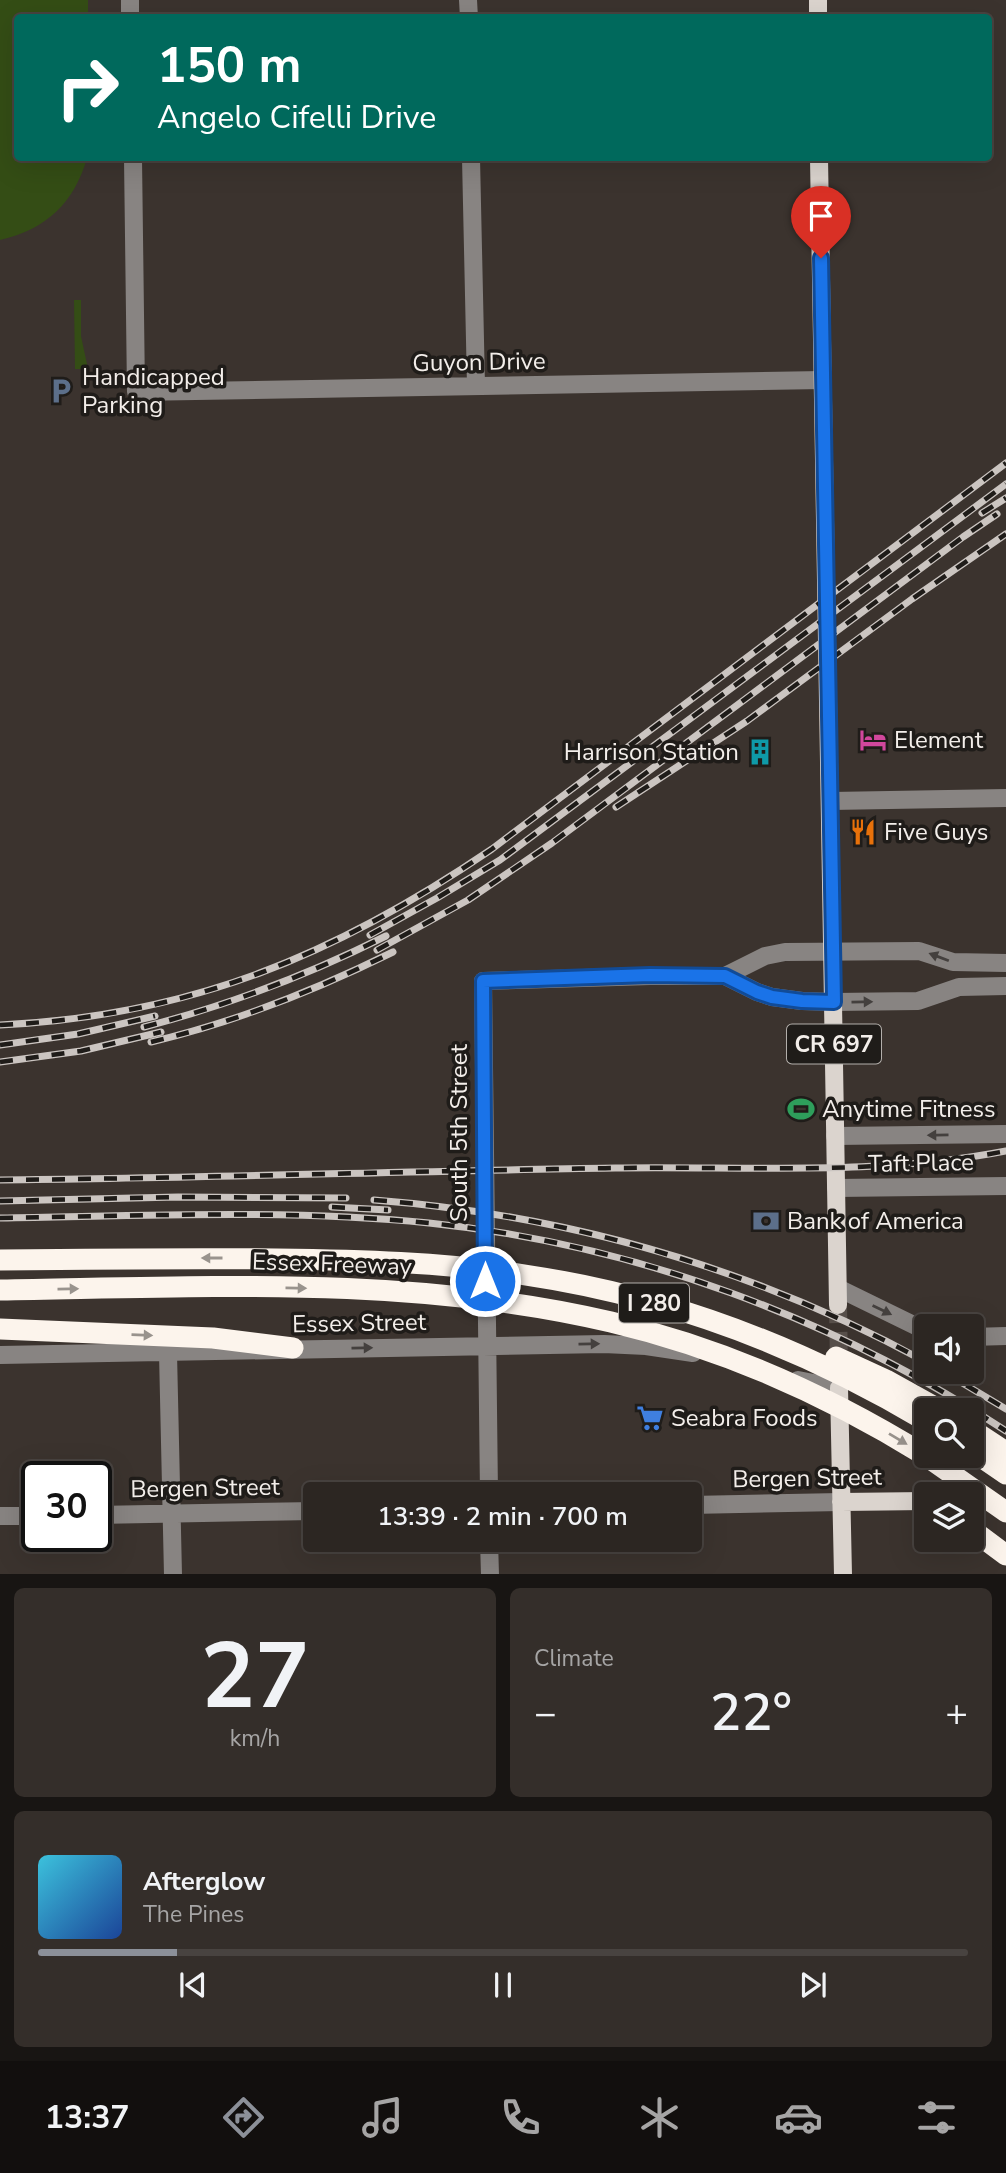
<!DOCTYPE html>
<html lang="en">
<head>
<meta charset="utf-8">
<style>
	:root { --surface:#2c2622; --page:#342e2a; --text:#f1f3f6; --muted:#a6a5a5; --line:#484340; --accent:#8c9099 }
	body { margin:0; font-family:"Nunito Sans",sans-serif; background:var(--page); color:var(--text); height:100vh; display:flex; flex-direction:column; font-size:26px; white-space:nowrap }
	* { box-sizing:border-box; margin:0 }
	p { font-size:23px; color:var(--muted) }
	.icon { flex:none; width:38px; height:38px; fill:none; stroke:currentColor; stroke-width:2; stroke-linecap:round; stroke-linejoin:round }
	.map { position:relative; height:1574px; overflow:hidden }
	.sheet { display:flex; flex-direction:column; gap:14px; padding:14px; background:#181513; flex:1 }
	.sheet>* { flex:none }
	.hud { position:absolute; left:14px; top:14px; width:978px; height:147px; border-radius:7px; box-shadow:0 7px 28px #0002,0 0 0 2px var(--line); background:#00695c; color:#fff; overflow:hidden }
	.controls { position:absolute; left:914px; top:1314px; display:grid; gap:14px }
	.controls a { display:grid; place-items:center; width:70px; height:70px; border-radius:7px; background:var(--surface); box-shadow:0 7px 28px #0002,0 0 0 2px var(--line); font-size:35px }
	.speed { position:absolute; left:21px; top:1461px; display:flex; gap:14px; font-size:35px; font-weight:700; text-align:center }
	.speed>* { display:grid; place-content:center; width:91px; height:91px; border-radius:50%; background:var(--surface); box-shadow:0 7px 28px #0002,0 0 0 2px var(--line); line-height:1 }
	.speed .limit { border:4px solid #111; border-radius:10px; background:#fff; color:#111 }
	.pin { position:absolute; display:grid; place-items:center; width:60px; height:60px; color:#fff; margin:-72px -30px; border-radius:50% 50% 50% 0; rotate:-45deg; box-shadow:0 0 7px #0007 }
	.pin .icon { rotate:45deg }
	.me { position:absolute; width:77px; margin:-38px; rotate:0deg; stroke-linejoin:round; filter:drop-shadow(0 0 5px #0008) }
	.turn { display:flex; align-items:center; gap:24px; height:147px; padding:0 28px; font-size:32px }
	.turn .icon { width:91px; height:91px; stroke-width:2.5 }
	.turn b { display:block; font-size:49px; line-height:60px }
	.big { font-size:52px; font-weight:600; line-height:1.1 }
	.sheet .tile { flex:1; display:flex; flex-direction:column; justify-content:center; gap:10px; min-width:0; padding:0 24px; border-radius:10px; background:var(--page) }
	.sheet .dial { align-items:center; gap:0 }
	.dial b { font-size:91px; line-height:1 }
	.song { display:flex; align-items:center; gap:21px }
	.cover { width:84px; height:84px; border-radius:10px; background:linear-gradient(135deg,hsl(190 70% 55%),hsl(220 70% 35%)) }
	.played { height:7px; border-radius:4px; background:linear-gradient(90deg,var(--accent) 15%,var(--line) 15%) }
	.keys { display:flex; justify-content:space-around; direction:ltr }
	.heat { display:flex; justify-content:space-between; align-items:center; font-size:38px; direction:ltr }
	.sheet .tiles { flex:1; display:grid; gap:14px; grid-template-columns:1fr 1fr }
	.tile:last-child { grid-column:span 2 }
	.trip { position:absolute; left:303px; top:1482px; width:399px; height:70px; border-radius:7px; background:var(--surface); box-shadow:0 7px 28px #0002,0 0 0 2px var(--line); font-weight:600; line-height:70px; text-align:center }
	.menu { display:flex; height:112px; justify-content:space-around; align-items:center; background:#120f0e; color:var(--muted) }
	.menu .icon { width:49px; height:49px }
	.menu .active { color:var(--accent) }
	.menu b { font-size:32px; color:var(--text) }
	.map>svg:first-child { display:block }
	.green { fill:#344d15 }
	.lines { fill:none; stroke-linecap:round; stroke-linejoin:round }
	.major-tunnel { stroke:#574f4a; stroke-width:18; stroke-dasharray:18 9; stroke-linecap:butt }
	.minor { stroke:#888482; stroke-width:18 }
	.major { stroke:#dbd4ce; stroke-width:18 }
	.highway { stroke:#fcf4ec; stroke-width:21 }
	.rail-casing { stroke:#cbc5c1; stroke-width:7 }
	.rail { stroke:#1f1c19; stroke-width:4.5; stroke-dasharray:13; stroke-linecap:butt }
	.oneway { fill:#44403e }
	.oneway2 { fill:#99938d }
	.route-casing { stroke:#114b97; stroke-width:18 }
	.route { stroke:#1a73e8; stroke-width:12 }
	.labels { text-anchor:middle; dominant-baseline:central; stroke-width:7; stroke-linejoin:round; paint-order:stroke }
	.shield { fill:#1f1c19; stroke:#b3afab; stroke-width:2 }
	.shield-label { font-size:23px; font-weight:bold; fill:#f3eeea }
	.street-label { font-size:24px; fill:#f3eeea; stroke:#1f1c19 }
	.poi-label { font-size:24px; fill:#f3eeea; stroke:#1f1c19; text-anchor:start }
</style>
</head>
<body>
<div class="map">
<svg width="1006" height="1575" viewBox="0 0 1006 1575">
	<rect width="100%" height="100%" fill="#3b332e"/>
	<!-- green -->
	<path class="green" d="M 0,0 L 88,0 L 88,17 L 18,18 L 18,158 L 87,158 C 74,203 47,229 0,240 Z
		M 74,300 L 81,300 L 81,336 L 88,369 L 75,369 Z"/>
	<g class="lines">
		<!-- major-tunnel -->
		<path class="major-tunnel" d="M 838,1305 L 839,1368"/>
		<!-- minor -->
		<path class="minor" d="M 130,0 L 130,18
			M 468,0 L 469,18
			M 133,158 L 136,392 L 823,380
			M 471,158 L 476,386
			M 831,801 L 1006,798
			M 725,976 L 765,956 L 785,952 L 919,951 L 953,962 L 1006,963
			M 835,1136 L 1006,1134
			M 836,1188 L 1006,1186
			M 838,1288 L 926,1331
			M 971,1337 L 1006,1336
			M 168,1353 L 173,1575
			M 0,1355 L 604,1344 L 646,1346 L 693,1353
			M 798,1380 L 839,1388
			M 489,1494 L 483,981 L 650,976 L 725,976 L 757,992 L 772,997 L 802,1001 L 834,1002 L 918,1001 L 959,987 L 1006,986
			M 690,1505 L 841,1502
			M 96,1515 L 315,1511
			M 0,1516 L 37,1516
			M 489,1540 L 490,1575"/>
		<!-- major -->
		<path class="major" d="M 818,18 L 818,0
			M 819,158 L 838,1305
			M 839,1388 L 843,1575
			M 841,1502 L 926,1501"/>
		<!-- highway -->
		<path class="highway" d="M 0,1260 C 92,1259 184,1258 276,1259 C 359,1260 442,1262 525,1275 C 667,1296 802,1347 926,1421
			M 0,1290 C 203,1287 412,1275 611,1322 C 722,1348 829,1396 926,1456
			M 0,1329 L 213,1338 L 293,1348
			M 836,1357 L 886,1380 L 940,1410
			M 971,1429 L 1006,1452
			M 971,1450 L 1006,1474
			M 926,1456 L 1006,1512
			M 971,1529 L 1006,1555"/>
		<!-- rail casing -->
		<g class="rail-casing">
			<path id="rail" d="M 982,513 L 1006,498
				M 616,807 L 747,721 L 912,599 L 1006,534
				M 370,935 L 437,898 L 500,860 L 1006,484
				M 377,950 L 468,900 L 552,843 L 963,537 L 997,514
				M 0,1025 C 190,1016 336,955 492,849 L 1006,463
				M 144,1027 C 229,1005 308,975 386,936
				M 151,1042 C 236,1022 316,990 393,952
				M 0,1045 L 78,1034 L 155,1016
				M 0,1062 L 81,1051 L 161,1032
				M 0,1180 C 205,1178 410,1171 615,1168 C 745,1166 878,1176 1006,1151
				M 374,1200 C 568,1215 755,1269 926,1362
				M 0,1201 L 178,1197 L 346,1198
				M 332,1207 L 388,1210
				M 0,1218 C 142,1216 287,1209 429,1223 C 634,1244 834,1318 1006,1431
				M 944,1372 L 1006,1409"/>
		</g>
		<!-- rail -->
		<use href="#rail" class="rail"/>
	</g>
	<!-- one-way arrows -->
	<defs><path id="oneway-solid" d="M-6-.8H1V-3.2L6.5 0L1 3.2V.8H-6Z" transform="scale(1.75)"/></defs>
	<g class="oneway">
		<use href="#oneway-solid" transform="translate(939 957) rotate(-159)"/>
		<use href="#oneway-solid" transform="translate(862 1002) rotate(-1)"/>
		<use href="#oneway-solid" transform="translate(938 1135) rotate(179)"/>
		<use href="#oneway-solid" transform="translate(882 1310) rotate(26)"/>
		<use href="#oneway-solid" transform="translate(589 1344) rotate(-1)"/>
		<use href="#oneway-solid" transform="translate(362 1348) rotate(-1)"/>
	</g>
	<g class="oneway2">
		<use href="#oneway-solid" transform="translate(212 1258) rotate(-180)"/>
		<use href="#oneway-solid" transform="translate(296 1288) rotate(1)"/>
		<use href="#oneway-solid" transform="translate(68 1289) rotate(-1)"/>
		<use href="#oneway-solid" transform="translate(142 1335) rotate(2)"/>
		<use href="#oneway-solid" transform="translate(898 1439) rotate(31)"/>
	</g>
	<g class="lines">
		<!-- route casing -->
		<g class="route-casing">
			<path id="route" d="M 485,1281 L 483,981 L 650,975 L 725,976 L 757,992 L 772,997 L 802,1001 L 834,1002 L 821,258"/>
		</g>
		<!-- route -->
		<use href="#route" class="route"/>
	</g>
	<!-- icons -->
	<defs>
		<g id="parking-bare" transform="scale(2.1)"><path d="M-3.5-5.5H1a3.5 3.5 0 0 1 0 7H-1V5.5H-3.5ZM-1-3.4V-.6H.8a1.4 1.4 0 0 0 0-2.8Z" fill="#5c6f8a" stroke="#1f1c19" stroke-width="2.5" paint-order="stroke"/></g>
		<g id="hotel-bare" transform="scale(2.1)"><path d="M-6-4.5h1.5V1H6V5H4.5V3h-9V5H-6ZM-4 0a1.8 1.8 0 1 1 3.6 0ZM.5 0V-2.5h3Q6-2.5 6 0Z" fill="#d1479c" stroke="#1f1c19" stroke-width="2.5" paint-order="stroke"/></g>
		<g id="building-bare" transform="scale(2.1)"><path d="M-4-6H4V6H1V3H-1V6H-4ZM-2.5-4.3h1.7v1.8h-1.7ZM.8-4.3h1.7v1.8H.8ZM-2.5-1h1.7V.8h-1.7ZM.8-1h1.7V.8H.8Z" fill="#0f9aa8" stroke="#1f1c19" stroke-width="2.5" paint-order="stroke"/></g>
		<g id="restaurant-bare" transform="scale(2.1)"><path d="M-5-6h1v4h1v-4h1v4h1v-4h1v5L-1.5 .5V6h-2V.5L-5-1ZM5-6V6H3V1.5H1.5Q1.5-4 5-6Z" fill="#e8710a" stroke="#1f1c19" stroke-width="2.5" paint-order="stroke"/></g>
		<g id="stadium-bare" transform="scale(2.1)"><path d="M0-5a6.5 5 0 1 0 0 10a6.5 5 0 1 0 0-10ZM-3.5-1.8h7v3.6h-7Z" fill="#2e9e5b" stroke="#1f1c19" stroke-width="2.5" paint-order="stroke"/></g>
		<g id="bank-bare" transform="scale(2.1)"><path d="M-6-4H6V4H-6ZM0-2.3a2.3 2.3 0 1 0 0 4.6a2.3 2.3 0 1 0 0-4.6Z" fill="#5c6f8a" stroke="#1f1c19" stroke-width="2.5" paint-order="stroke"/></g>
		<g id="supermarket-bare" transform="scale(2.1)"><path d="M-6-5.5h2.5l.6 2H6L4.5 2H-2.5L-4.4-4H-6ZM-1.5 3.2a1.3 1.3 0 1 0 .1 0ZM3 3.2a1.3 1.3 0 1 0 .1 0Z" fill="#3f7fe0" stroke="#1f1c19" stroke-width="2.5" paint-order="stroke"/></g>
	</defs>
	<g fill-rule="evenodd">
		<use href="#parking-bare" x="61" y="391"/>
		<use href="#hotel-bare" x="873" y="740"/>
		<use href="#building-bare" x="760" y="752"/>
		<use href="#restaurant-bare" x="863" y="832"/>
		<use href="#stadium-bare" x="801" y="1109"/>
		<use href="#bank-bare" x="766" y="1221"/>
		<use href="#supermarket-bare" x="650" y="1418"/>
	</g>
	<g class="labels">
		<!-- shield labels -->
		<g class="shield">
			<rect x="787" y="1024.5" width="94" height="39" rx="5"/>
			<rect x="619" y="1283.5" width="70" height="39" rx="5"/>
		</g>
		<g class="shield-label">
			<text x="834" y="1044">CR 697</text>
			<text x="654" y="1303">I 280</text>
		</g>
		<!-- street labels -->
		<g class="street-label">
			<text transform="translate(479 362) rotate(-1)">Guyon Drive</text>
			<text transform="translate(459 1133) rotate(-90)">South 5th Street</text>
			<text transform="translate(921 1163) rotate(-1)">Taft Place</text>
			<text transform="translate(332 1264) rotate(2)">Essex Freeway</text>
			<text transform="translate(359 1323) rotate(-1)">Essex Street</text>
			<text transform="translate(807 1478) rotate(-1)">Bergen Street</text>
			<text transform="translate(205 1488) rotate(-1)">Bergen Street</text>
		</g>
		<!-- poi labels -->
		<g class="poi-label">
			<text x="82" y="377">Handicapped<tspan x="82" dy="28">Parking</tspan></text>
			<text x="894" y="740">Element</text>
			<text x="739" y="752" text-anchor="end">Harrison Station</text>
			<text x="884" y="832">Five Guys</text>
			<text x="822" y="1109">Anytime Fitness</text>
			<text x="787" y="1221">Bank of America</text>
			<text x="671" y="1418">Seabra Foods</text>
		</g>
	</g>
</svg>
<div class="controls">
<a><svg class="icon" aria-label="sound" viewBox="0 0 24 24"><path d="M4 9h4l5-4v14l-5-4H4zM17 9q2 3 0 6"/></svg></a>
<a><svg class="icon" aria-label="search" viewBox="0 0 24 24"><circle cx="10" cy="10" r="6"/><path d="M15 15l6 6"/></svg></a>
<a><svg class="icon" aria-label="layers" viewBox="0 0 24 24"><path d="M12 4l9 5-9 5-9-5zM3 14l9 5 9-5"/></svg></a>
</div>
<div class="speed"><div class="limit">30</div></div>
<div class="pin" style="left:821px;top:258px;background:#d93025"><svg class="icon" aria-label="arrive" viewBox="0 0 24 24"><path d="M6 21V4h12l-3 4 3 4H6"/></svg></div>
<svg class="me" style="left:485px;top:1281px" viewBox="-20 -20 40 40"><circle r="17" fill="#1a73e8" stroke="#fff" stroke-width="3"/><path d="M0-11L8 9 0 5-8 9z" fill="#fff"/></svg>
<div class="trip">13:39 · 2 min · 700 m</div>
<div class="hud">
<div class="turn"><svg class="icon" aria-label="right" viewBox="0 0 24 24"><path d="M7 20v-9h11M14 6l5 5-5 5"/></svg><div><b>150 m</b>Angelo Cifelli Drive</div></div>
</div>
</div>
<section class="sheet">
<div class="tiles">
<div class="tile dial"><b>27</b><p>km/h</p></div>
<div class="tile"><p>Climate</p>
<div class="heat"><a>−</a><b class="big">22°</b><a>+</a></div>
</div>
<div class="tile">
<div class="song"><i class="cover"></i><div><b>Afterglow</b><p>The Pines</p></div></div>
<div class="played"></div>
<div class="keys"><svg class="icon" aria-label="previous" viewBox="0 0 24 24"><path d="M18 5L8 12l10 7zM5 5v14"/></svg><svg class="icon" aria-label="pause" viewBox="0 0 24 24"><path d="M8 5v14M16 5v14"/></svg><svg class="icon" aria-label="next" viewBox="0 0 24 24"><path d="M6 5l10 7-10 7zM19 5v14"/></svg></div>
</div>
</div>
</section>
<nav class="menu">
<b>13:37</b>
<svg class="icon active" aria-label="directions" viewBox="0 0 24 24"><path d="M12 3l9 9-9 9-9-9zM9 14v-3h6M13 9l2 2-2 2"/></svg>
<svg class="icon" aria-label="music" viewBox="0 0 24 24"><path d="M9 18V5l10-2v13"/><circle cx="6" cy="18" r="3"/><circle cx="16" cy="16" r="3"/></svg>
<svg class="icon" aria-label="phone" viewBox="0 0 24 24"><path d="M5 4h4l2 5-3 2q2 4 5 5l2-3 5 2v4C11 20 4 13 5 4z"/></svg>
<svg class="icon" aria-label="climate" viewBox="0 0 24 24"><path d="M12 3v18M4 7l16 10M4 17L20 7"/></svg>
<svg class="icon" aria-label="car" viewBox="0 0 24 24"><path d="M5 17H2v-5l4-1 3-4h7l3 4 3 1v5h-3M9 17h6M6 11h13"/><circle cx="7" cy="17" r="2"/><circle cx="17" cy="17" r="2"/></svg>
<svg class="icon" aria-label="filters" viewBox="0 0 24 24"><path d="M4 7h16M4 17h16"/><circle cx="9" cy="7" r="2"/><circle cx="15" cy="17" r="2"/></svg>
</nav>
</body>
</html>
